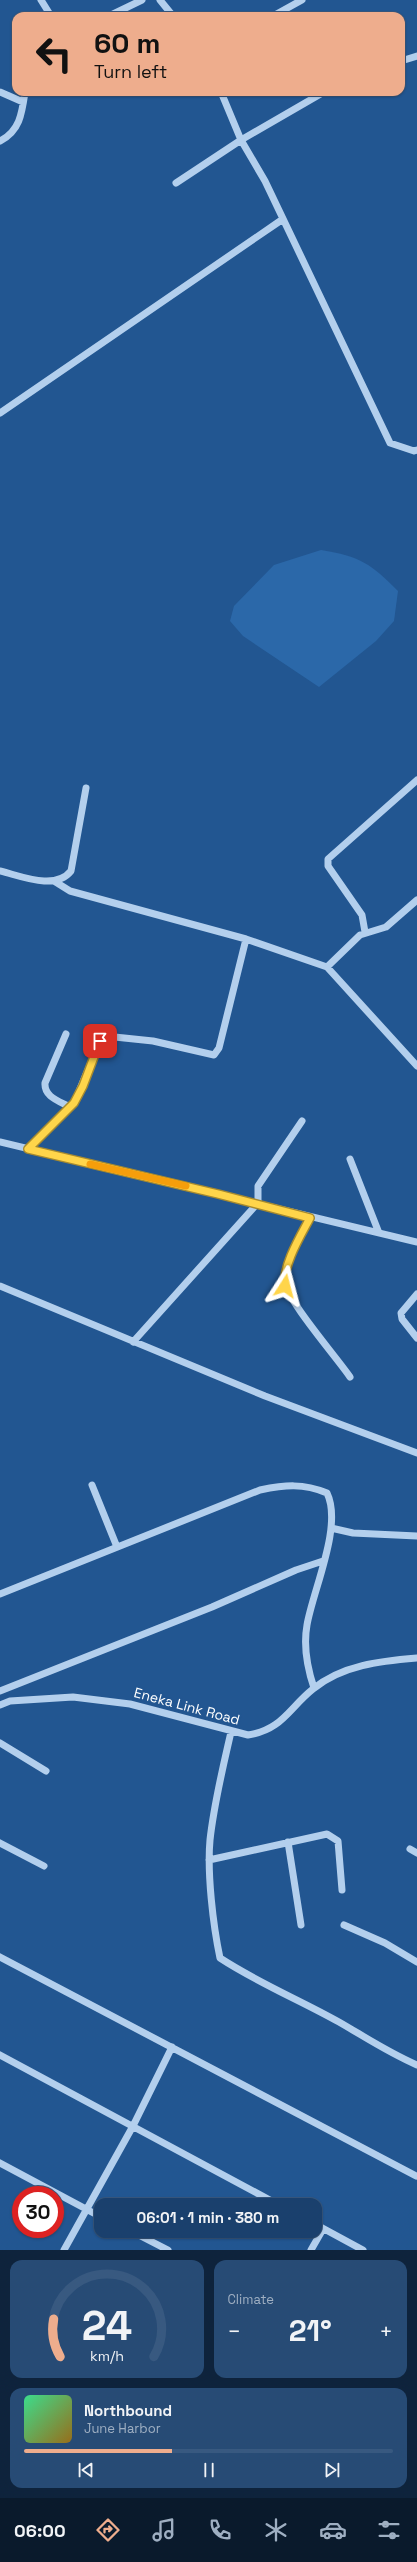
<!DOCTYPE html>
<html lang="en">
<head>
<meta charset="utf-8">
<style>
	:root { --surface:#1a406d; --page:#274b75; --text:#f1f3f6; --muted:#9fafc2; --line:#385980; --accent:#eead8d }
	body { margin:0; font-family:"Space Grotesk",sans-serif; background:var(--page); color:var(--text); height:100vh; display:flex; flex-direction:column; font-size:15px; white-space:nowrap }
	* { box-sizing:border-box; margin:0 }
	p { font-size:13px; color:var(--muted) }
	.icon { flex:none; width:22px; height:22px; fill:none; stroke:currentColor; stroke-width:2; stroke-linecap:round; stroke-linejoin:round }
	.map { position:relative; height:2250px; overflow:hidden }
	.sheet { display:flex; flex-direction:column; gap:10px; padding:10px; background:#0e233c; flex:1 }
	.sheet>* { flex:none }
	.banner { position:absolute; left:12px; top:12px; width:393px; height:84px; border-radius:12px; box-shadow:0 1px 3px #0004,0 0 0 1px var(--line); background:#eead8d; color:#111; overflow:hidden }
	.speed { position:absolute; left:12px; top:2186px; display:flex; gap:8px; font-size:20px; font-weight:700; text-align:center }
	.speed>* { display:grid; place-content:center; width:52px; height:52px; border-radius:50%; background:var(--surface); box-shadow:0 1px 3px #0004,0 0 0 1px var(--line); line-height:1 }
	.speed .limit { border:6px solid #d22; background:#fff; color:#111 }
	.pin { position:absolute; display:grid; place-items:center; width:34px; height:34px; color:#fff; margin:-17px; border-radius:8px; box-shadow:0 2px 6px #0006 }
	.me { position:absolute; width:44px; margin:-22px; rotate:9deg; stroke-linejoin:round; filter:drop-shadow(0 0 3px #0008) }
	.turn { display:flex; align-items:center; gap:14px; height:84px; padding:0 16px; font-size:18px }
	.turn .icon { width:52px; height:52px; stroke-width:2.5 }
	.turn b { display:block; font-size:28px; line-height:34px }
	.big { font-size:30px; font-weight:700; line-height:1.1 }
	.sheet .tile { flex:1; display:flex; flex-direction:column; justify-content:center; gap:6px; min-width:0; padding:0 14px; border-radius:12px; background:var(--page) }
	.sheet .dial { align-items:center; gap:0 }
	.dial svg { height:104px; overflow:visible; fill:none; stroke:var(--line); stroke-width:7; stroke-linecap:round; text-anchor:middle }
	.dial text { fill:var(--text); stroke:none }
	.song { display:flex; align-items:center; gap:12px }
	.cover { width:48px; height:48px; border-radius:6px; background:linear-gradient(135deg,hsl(150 70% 55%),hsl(40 70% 35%)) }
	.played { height:4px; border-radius:2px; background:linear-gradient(90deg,var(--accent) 40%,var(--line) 40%) }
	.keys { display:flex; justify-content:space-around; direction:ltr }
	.heat { display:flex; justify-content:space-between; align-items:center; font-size:22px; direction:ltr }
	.sheet .tiles { flex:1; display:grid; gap:10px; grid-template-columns:1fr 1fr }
	.tile:last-child { grid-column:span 2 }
	.trip { position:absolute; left:94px; top:2198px; width:228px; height:40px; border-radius:12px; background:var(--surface); box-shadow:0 1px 3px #0004,0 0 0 1px var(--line); font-weight:700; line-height:40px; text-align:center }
	.dock { display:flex; height:64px; justify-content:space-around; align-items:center; background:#0a1a2c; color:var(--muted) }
	.dock .icon { width:28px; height:28px }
	.dock .on { color:var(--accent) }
	.dock b { font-size:18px; color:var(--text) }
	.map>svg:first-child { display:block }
	.green { fill:#2b68a9 }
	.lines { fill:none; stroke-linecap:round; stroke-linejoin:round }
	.minor { stroke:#b3cfed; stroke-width:7 }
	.route-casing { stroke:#a68a30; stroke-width:10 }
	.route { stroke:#ffd54a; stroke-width:7 }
	.slow { stroke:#f59e0b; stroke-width:7 }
	.labels { text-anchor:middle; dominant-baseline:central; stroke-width:4; stroke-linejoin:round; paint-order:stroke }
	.street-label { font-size:14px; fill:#fff; stroke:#225691 }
</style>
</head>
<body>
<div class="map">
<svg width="417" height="2250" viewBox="0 0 417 2250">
	<rect width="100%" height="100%" fill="#225691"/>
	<!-- green -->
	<path class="green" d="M 321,550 C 360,556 371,564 398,591 L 394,621 L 376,641 L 319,687 L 243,636 L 230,621 L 234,606 L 274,565 Z"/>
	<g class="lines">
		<!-- minor -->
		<path class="minor" d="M 41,0 L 51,16
			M 160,0 L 173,16
			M 109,16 L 142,0
			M 273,16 L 302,0
			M 401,61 L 417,56
			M 0,92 L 23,102
			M 221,92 L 241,140 L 265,181 L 390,443 L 414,451 L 417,450
			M 0,141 C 20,131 22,113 25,92
			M 176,183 L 241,140 L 324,92
			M 0,413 L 283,219
			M 0,871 C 21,876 55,891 71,871 L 86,788
			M 54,881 L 70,891 L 246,939 L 327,967 L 417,1066
			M 365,932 L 362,915 L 328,866 L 328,859 L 417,780
			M 327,967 L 360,935 L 386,927 L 417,900
			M 66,1034 L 45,1083 C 44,1097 59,1101 70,1107
			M 0,1142 C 139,1176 278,1210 417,1242
			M 28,1149 L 74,1103 L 100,1041 L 105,1036 L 153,1041 L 214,1055 L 219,1048 L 246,939
			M 350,1159 L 379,1233
			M 258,1205 L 258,1186 L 302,1121
			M 310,1218 C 300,1237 285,1259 285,1281 C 284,1297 338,1359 350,1377
			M 0,1286 L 265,1396 L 417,1453
			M 417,1294 L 401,1313 L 402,1319 L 417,1338
			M 133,1342 L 256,1205
			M 92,1485 L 117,1547
			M 331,1528 L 353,1533 L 417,1536
			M 0,1594 L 260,1490 C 285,1485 303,1483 327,1493 C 343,1526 313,1590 307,1625 C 303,1647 307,1667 314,1688
			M 0,1691 L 212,1607 L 296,1570 L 323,1561
			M 0,1705 L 10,1701 L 73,1697 L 130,1704 L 248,1735 C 282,1730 289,1708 313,1689 C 342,1665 381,1661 417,1658
			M 231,1732 C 223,1767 214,1803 210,1840 C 207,1873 213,1925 220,1958 C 258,1983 300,2000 339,2022 C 365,2037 389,2053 417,2065
			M 0,1743 L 46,1771
			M 288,1842 L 301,1925
			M 0,1843 L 44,1866
			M 410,1849 L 417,1853
			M 209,1860 L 327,1834 L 338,1841 L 342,1890
			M 344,1925 L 385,1943 L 417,1962
			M 0,1957 L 416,2176
			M 0,2055 L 279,2205
			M 0,2163 L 101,2217
			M 315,2224 L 363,2250
			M 131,2231 L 168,2250
			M 64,2250 L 133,2126 L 172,2047
			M 311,2250 L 323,2229"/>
	</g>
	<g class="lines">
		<!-- route casing -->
		<g class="route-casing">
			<path id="route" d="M 100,1041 L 83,1086 L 74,1103 L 28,1149 L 218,1194 L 310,1218 C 301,1235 282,1266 285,1286"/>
		</g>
		<!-- route -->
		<use href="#route" class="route"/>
		<!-- slow -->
		<path class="slow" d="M 90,1164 L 186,1186"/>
	</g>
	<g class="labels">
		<!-- street labels -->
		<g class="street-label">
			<text transform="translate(187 1706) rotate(15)">Eneka Link Road</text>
		</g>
	</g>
</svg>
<div class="speed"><div class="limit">30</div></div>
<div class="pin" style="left:100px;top:1041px;background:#d93025"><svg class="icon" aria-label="arrive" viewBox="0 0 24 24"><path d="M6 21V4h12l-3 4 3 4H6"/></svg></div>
<svg class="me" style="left:285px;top:1286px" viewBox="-20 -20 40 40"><path d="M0-17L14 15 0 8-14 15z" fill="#ffd54a" stroke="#fff" stroke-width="4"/></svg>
<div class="trip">06:01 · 1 min · 380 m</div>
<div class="banner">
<div class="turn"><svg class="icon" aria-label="left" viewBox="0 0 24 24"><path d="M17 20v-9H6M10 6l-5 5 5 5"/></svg><div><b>60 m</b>Turn left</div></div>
</div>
</div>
<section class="sheet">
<div class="tiles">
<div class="tile dial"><svg viewBox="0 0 100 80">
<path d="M14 69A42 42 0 1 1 86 69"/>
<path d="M14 69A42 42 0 0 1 9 40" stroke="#eead8d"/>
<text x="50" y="56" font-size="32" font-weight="700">24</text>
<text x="50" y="72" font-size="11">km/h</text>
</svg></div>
<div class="tile"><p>Climate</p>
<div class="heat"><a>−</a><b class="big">21°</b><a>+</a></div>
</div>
<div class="tile">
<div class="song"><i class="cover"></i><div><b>Northbound</b><p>June Harbor</p></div></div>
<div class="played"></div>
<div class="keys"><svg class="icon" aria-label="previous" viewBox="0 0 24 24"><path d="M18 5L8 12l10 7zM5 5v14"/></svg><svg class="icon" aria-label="pause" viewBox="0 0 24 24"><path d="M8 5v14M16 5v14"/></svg><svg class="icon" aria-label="next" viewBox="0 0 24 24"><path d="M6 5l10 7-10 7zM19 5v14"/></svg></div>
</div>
</div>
</section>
<nav class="dock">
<b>06:00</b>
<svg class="icon on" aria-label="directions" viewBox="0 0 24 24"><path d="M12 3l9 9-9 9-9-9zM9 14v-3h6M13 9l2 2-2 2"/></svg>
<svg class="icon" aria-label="music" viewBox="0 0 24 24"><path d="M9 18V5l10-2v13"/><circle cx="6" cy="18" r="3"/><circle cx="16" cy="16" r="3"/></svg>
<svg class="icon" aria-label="phone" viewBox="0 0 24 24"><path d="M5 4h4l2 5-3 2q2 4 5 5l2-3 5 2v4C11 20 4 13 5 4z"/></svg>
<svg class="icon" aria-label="climate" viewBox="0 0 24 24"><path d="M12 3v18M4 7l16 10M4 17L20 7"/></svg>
<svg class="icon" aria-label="car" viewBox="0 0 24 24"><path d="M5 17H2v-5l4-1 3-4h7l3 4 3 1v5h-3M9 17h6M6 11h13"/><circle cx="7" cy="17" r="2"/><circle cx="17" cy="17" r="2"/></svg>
<svg class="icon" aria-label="filters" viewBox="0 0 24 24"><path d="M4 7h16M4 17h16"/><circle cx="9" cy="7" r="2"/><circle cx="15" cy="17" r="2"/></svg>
</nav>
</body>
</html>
